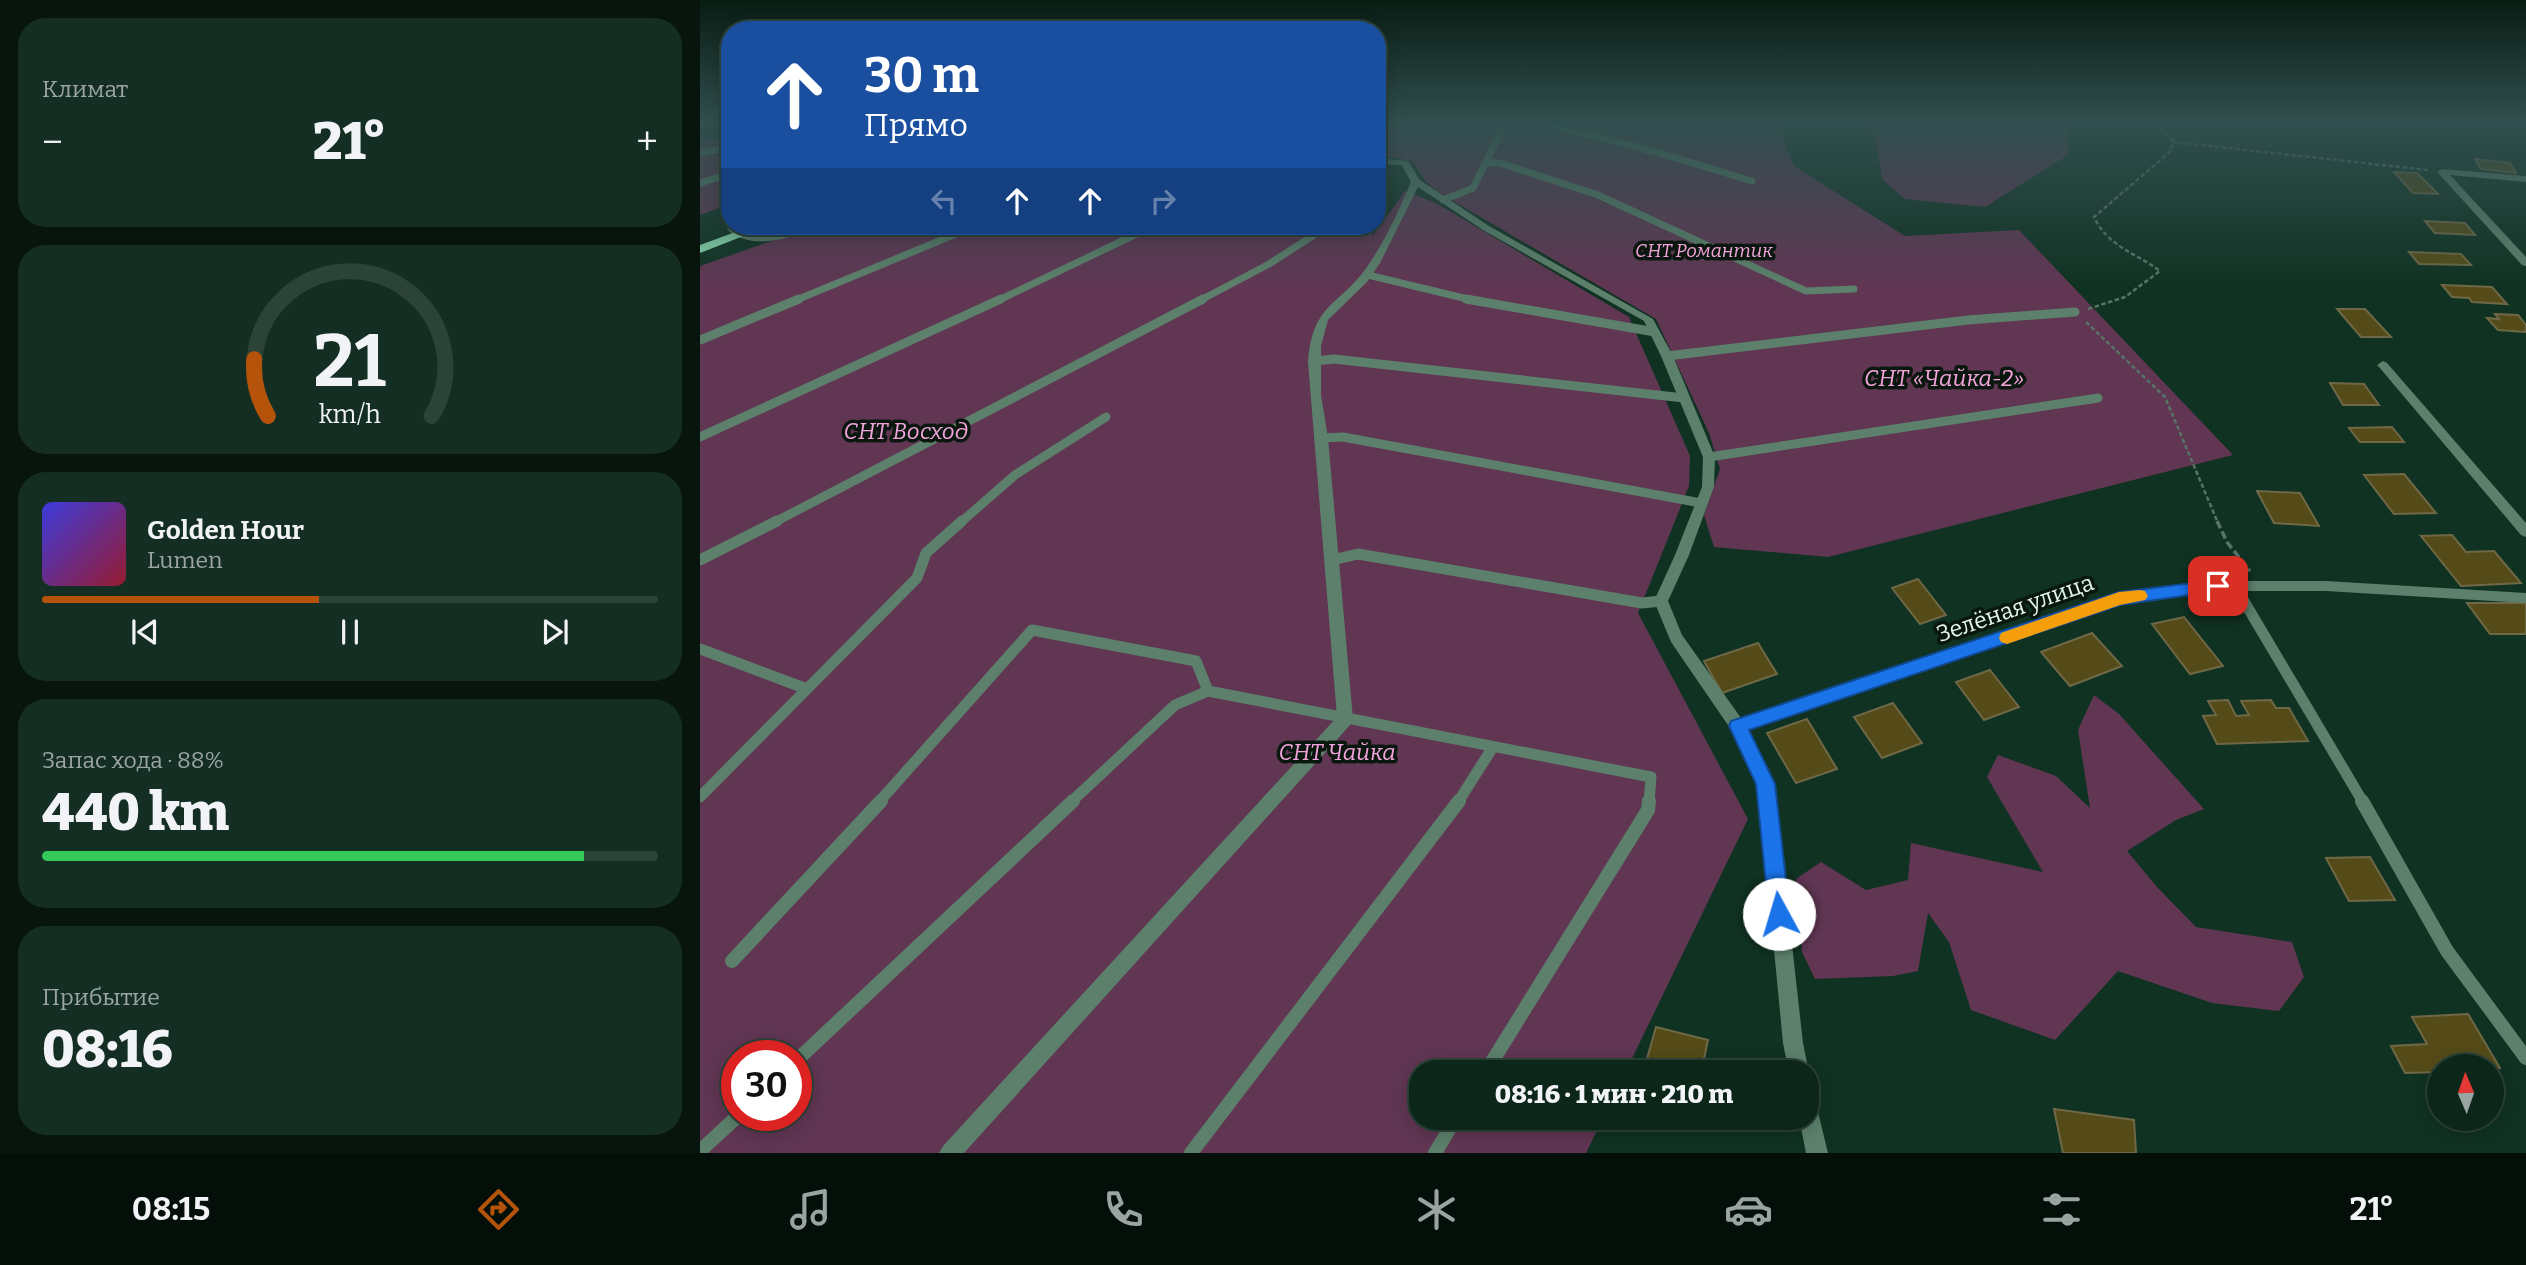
<!DOCTYPE html>
<html lang="ru">
<head>
<meta charset="utf-8">
<style>
	:root { --surface:#0c261a; --page:#152e23; --text:#f1f3f6; --muted:#9aa5a2; --line:#2c4339; --accent:#b45309 }
	body { margin:0; font-family:Bitter,serif; background:var(--page); color:var(--text); height:100vh; display:flex; flex-direction:column; font-size:26px; white-space:nowrap }
	* { box-sizing:border-box; margin:0 }
	p { font-size:23px; color:var(--muted) }
	.icon { flex:none; width:38px; height:38px; fill:none; stroke:currentColor; stroke-width:2; stroke-linecap:round; stroke-linejoin:round }
	.map { position:relative; flex:1; overflow:hidden }
	.drawer { display:flex; flex-direction:column; gap:18px; padding:18px; background:#07150e; width:700px }
	.drawer>* { flex:none }
	.banner { position:absolute; left:21px; top:21px; width:665px; height:214px; border-radius:28px; box-shadow:0 4px 18px #0003,0 0 0 2px var(--line); background:#1a4fa0; color:#fff; overflow:hidden }
	.needle { width:46px; rotate:358deg }
	.tools { position:absolute; left:1727px; top:1054px; display:grid; gap:14px }
	.tools a { display:grid; place-items:center; width:77px; height:77px; border-radius:50%; background:var(--surface); box-shadow:0 4px 18px #0003,0 0 0 2px var(--line); font-size:35px }
	.speed { position:absolute; left:21px; top:1040px; display:flex; gap:14px; font-size:35px; font-weight:700; text-align:center }
	.speed>* { display:grid; place-content:center; width:91px; height:91px; border-radius:50%; background:var(--surface); box-shadow:0 4px 18px #0003,0 0 0 2px var(--line); line-height:1 }
	.speed .limit { border:10px solid #d22; background:#fff; color:#111 }
	.pin { position:absolute; display:grid; place-items:center; width:60px; height:60px; color:#fff; margin:-30px; border-radius:14px; box-shadow:0 4px 10px #0006 }
	.me { position:absolute; width:77px; margin:-38px; rotate:354deg; stroke-linejoin:round; filter:drop-shadow(0 0 5px #0008) }
	.turn { display:flex; align-items:center; gap:24px; height:147px; padding:0 28px; font-size:32px }
	.turn .icon { width:91px; height:91px; stroke-width:2.5 }
	.turn b { display:block; font-size:49px; line-height:60px }
	.lanes { display:flex; align-items:center; height:66px; padding:0 28px; background:#0003; justify-content:center; gap:35px; direction:ltr }
	.lanes .off { opacity:.35 }
	.big { font-size:52px; font-weight:800; line-height:1.1 }
	.drawer .card { flex:1; display:flex; flex-direction:column; justify-content:center; gap:10px; min-width:0; padding:0 24px; border-radius:28px; background:var(--page) }
	.drawer .dial { align-items:center; gap:0 }
	.dial svg { height:182px; overflow:visible; fill:none; stroke:var(--line); stroke-width:7; stroke-linecap:round; text-anchor:middle }
	.dial text { fill:var(--text); stroke:none }
	.song { display:flex; align-items:center; gap:21px }
	.cover { width:84px; height:84px; border-radius:10px; background:linear-gradient(135deg,hsl(240 70% 55%),hsl(350 70% 35%)) }
	.played { height:7px; border-radius:4px; background:linear-gradient(90deg,var(--accent) 45%,var(--line) 45%) }
	.keys { display:flex; justify-content:space-around; direction:ltr }
	.heat { display:flex; justify-content:space-between; align-items:center; font-size:38px; direction:ltr }
	.charge { height:10px; border-radius:5px; background:linear-gradient(90deg,#34c759 88%,var(--line) 0) }
	.trip { position:absolute; left:709px; top:1060px; width:410px; height:70px; border-radius:28px; background:var(--surface); box-shadow:0 4px 18px #0003,0 0 0 2px var(--line); font-weight:800; line-height:70px; text-align:center }
	.dock { display:flex; height:112px; justify-content:space-around; align-items:center; background:#050f0a; color:var(--muted) }
	.dock .icon { width:49px; height:49px }
	.dock .on { color:var(--accent) }
	.dock b { font-size:32px; color:var(--text) }
	main { display:flex; flex:1; min-height:0 }
	.map>svg:first-child { display:block }
	.green { fill:#603653; fill-rule:evenodd }
	.building { fill:#544b18; stroke:#6e6846; stroke-width:2 }
	.lines { fill:none; stroke-linecap:round; stroke-linejoin:round }
	.path-far1 { stroke:#577466; stroke-width:2.5; stroke-dasharray:4.5 2.5; stroke-linecap:butt }
	.path { stroke:#577466; stroke-width:3.5; stroke-dasharray:8 3.5; stroke-linecap:butt }
	.lane-far3 { stroke:#5c806b; stroke-width:7 }
	.lane-far2 { stroke:#5c806b; stroke-width:9 }
	.lane-far1 { stroke:#5c806b; stroke-width:11 }
	.lane { stroke:#5c806b; stroke-width:14 }
	.street { fill:#5c806b; fill-rule:evenodd }
	.primary { fill:#88d7ac; fill-rule:evenodd }
	.route { fill:#1a73e8; stroke:#114b97; stroke-width:2 }
	.slow { fill:#f59e0b }
	.labels { text-anchor:middle; dominant-baseline:central; stroke-width:7; stroke-linejoin:round; paint-order:stroke }
	.far-park-label { font-size:19px; font-style:italic; fill:#f4a3da; stroke:#09170f }
	.park-label { font-size:23px; font-style:italic; fill:#f4a3da; stroke:#09170f }
	.street-label { font-size:23px; fill:#e4f7ec; stroke:#09170f }
</style>
</head>
<body>
<main>
<section class="drawer">
<div class="card"><p>Климат</p>
<div class="heat"><a>−</a><b class="big">21°</b><a>+</a></div>
</div>
<div class="card dial"><svg viewBox="0 0 100 80">
<path d="M14 69A42 42 0 1 1 86 69"/>
<path d="M14 69A42 42 0 0 1 8 44" stroke="#b45309"/>
<text x="50" y="56" font-size="32" font-weight="700">21</text>
<text x="50" y="72" font-size="11">km/h</text>
</svg></div>
<div class="card">
<div class="song"><i class="cover"></i><div><b>Golden Hour</b><p>Lumen</p></div></div>
<div class="played"></div>
<div class="keys"><svg class="icon" aria-label="previous" viewBox="0 0 24 24"><path d="M18 5L8 12l10 7zM5 5v14"/></svg><svg class="icon" aria-label="pause" viewBox="0 0 24 24"><path d="M8 5v14M16 5v14"/></svg><svg class="icon" aria-label="next" viewBox="0 0 24 24"><path d="M6 5l10 7-10 7zM19 5v14"/></svg></div>
</div>
<div class="card"><p>Запас хода · 88%</p><b class="big">440 km</b><div class="charge"></div></div>
<div class="card"><p>Прибытие</p><b class="big">08:16</b></div>
</section>
<div class="map">
<svg width="1826" height="1153" viewBox="0 0 1826 1153">
	<rect width="100%" height="100%" fill="#103222"/>
	<!-- green -->
	<path class="green" d="M 677,123 L 1081,123 L 1078,127 L 1094,166 L 1205,236 L 1319,230 L 1533,455 L 1128,557 L 1014,547 L 1004,515 L 1020,469 L 1009,433 L 956,319 L 741,194 L 725,181 L 712,161 L 677,155 Z
		M 1169,123 L 1368,123 L 1368,155 L 1285,207 L 1205,199 L 1182,179 L 1176,142 Z
		M 0,138 L 30,139 L 30,204 L 0,215 Z
		M 705,191 L 736,203 L 929,317 L 990,456 L 989,486 L 938,613 L 1048,819 L 925,1073 L 721,1073 L 721,1118 L 903,1118 L 886,1153 L 0,1153 L 0,266 L 114,226 L 675,226 L 672,237 ZM 37,1055 L 96,1055 L 96,1115 L 37,1115 Z
		M 1394,695 L 1419,714 L 1504,809 L 1476,820 L 1427,851 L 1457,887 L 1496,927 L 1592,942 L 1604,977 L 1579,1011 L 1512,1003 L 1418,971 L 1355,1040 L 1271,1010 L 1249,942 L 1228,913 L 1218,971 L 1193,976 L 1115,979 L 1102,952 L 1096,879 L 1121,862 L 1166,890 L 1208,880 L 1211,843 L 1343,872 L 1287,777 L 1298,755 L 1356,776 L 1390,808 L 1378,730 Z"/>
	<!-- building -->
	<path class="building" d="M 1775,159 L 1810,163 L 1816,173 L 1781,169 Z
		M 1694,172 L 1717,173 L 1738,194 L 1713,193 Z
		M 1725,221 L 1765,223 L 1775,235 L 1735,233 Z
		M 1709,252 L 1761,254 L 1771,265 L 1719,264 Z
		M 1742,285 L 1792,287 L 1807,304 L 1772,302 L 1769,298 L 1752,297 Z
		M 1637,309 L 1665,309 L 1691,337 L 1661,337 Z
		M 1795,314 L 1818,315 L 1826,325 L 1826,332 L 1798,330 L 1787,318 L 1799,319 Z
		M 1630,383 L 1664,384 L 1679,405 L 1643,405 Z
		M 1692,427 L 1704,442 L 1660,442 L 1649,428 Z
		M 1704,474 L 1736,513 L 1694,514 L 1664,475 Z
		M 1557,491 L 1600,493 L 1619,526 L 1574,523 Z
		M 1752,535 L 1766,552 L 1794,551 L 1821,583 L 1761,586 L 1721,536 Z
		M 1218,579 L 1246,615 L 1220,624 L 1192,588 Z
		M 1767,603 L 1826,603 L 1826,634 L 1790,634 Z
		M 1484,617 L 1523,666 L 1490,674 L 1452,624 Z
		M 1392,633 L 1422,666 L 1370,686 L 1341,652 Z
		M 1058,643 L 1077,674 L 1022,693 L 1004,661 Z
		M 1290,670 L 1319,707 L 1284,720 L 1256,682 Z
		M 1528,700 L 1536,716 L 1549,715 L 1541,701 L 1571,700 L 1576,708 L 1589,708 L 1608,741 L 1517,744 L 1503,716 L 1516,715 L 1508,701 Z
		M 1193,703 L 1222,743 L 1182,758 L 1154,717 Z
		M 1107,719 L 1137,769 L 1096,783 L 1067,733 Z
		M 1670,857 L 1695,900 L 1649,901 L 1626,858 Z
		M 1768,1014 L 1800,1068 L 1792,1069 L 1792,1066 L 1740,1066 L 1740,1072 L 1705,1073 L 1691,1046 L 1727,1044 L 1712,1017 Z
		M 956,1027 L 1008,1040 L 1001,1073 L 943,1073 Z
		M 1354,1109 L 1434,1120 L 1436,1153 L 1363,1153 Z"/>
	<g class="lines">
		<!-- path-far1 -->
		<path class="path-far1" d="M 1473,142 L 1728,170
			M 1388,309 L 1425,297 L 1460,271 C 1436,253 1407,246 1394,217 L 1471,151 L 1473,142 L 1458,123
			M 1386,322 L 1465,397 L 1518,523"/>
		<!-- path -->
		<path class="path" d="M 1517,521 L 1527,542 L 1550,571"/>
		<!-- lane-far3 -->
		<path class="lane-far3" d="M 843,123 L 956,152 L 1052,181
			M 677,151 L 680,161
			M 0,153 L 30,147
			M 786,162 L 800,163 L 898,195 L 1106,291 L 1154,289
			M 0,183 L 30,174
			M 743,200 L 773,188 L 805,123
			M 411,226 L 434,235
			M 668,275 L 776,301
			M 94,301 L 275,226
			M 297,301 L 453,226
			M 499,301 L 569,264 L 628,226"/>
		<!-- lane-far2 -->
		<path class="lane-far2" d="M 766,299 L 955,332
			M 0,340 L 99,299
			M 967,356 L 1268,320 L 1375,312
			M 615,361 L 634,359 L 984,398
			M 0,437 L 301,299
			M 622,438 L 643,437 L 1001,503
			M 1009,457 L 1398,398
			M 73,523 L 503,299
			M 260,523 L 315,475 L 406,417"/>
		<!-- lane-far1 -->
		<path class="lane-far1" d="M 0,560 L 77,521
			M 632,560 L 658,554 L 942,603 L 961,601
			M 1535,586 L 1663,802
			M 0,649 L 107,689 L 217,578 L 226,553 L 262,521
			M 0,797 L 107,689
			M 179,802 L 332,630 L 496,661 L 508,691 L 951,777 L 949,802
			M 371,802 L 475,705 L 508,691
			M 758,802 L 793,747"/>
		<!-- lane -->
		<path class="lane" d="M 1662,801 L 1747,951 L 1826,1058
			M 32,961 L 181,801
			M 96,1061 L 373,801
			M 785,1073 L 948,810 L 949,801
			M 0,1151 L 39,1115
			M 491,1153 L 759,801
			M 735,1153 L 756,1118"/>
		<!-- street -->
		<path class="street" d="M 677,158 L 708,161 L 720,180 L 789,226 L 953,319 L 973,356 L 1015,457 L 1014,487 L 989,555 L 968,601 L 982,635 L 1041,718 L 1419,594 L 1518,581 L 1626,581 L 1826,593 L 1826,603 L 1626,591 L 1518,591 L 1419,604 L 1048,730 L 1074,784 L 1103,1043 L 1109,1073 L 1106,1080 L 1106,1073 L 1089,1073 L 1083,1043 L 1058,784 L 1032,731 L 971,642 L 954,601 L 975,555 L 1002,487 L 1003,457 L 961,356 L 944,321 L 783,230 L 718,187 L 680,263 L 667,282 L 628,320 L 621,346 L 621,395 L 628,438 L 653,719 L 651,724 L 264,1153 L 239,1153 L 243,1146 L 637,717 L 608,362 C 613,301 640,307 669,264 C 686,239 699,210 711,182 L 702,165 L 677,164 Z
			M 1742,169 L 1826,176 L 1826,182 L 1750,175 L 1826,257 L 1826,266 L 1822,265 L 1739,174 L 1737,172 Z
			M 30,225 L 39,226 L 37,228 C 58,247 88,225 112,226 C 91,241 47,250 27,229 Z
			M 1683,361 L 1687,363 L 1826,523 L 1826,537 L 1821,535 L 1679,367 L 1677,365 Z
			M 1106,1094 L 1113,1097 L 1116,1104 L 1128,1153 L 1106,1153 L 1099,1118 L 1106,1118 Z"/>
		<!-- primary -->
		<path class="primary" d="M 52,226 L 69,226 L 0,253 L 0,245 Z"/>
	</g>
	<!-- sky -->
	<linearGradient id="sky" x2="0" y2="1"><stop stop-color="#091c13"/><stop offset="0.43" stop-color="#314f4f"/><stop offset="1" stop-color="#314f4f" stop-opacity="0"/></linearGradient>
	<rect width="1826" height="285" fill="url(#sky)"/>
	<!-- route -->
	<path class="route" d="M 1518,580 L 1524,582 L 1526,586 L 1524,590 L 1420,605 L 1049,730 L 1075,784 L 1090,914 L 1087,921 L 1079,924 L 1072,921 L 1069,914 L 1056,784 L 1029,726 L 1031,721 L 1419,592 Z"/>
	<!-- slow -->
	<path class="slow" d="M 1440,590 L 1445,591 L 1448,596 L 1445,600 L 1420,605 L 1307,644 L 1301,642 L 1299,638 L 1301,633 L 1419,592 Z"/>
	<g class="labels">
		<!-- far-park labels -->
		<g class="far-park-label">
			<text x="1004" y="250">СНТ Романтик</text>
		</g>
		<!-- park labels -->
		<g class="park-label">
			<text x="1244" y="378">СНТ «Чайка-2»</text>
			<text x="206" y="431">СНТ Восход</text>
			<text x="637" y="752">СНТ Чайка</text>
		</g>
		<!-- street labels -->
		<g class="street-label">
			<text transform="translate(1315 608) rotate(-19)">Зелёная улица</text>
		</g>
	</g>
</svg>
<div class="tools">
<a><svg class="needle" viewBox="-14 -14 28 28"><path d="M0-13l5 13h-10z" fill="#e53935"/><path d="M0 13l5-13h-10z" fill="#9aa5a2"/></svg></a>
</div>
<div class="speed"><div class="limit">30</div></div>
<div class="pin" style="left:1518px;top:586px;background:#d93025"><svg class="icon" aria-label="arrive" viewBox="0 0 24 24"><path d="M6 21V4h12l-3 4 3 4H6"/></svg></div>
<svg class="me" style="left:1079px;top:914px" viewBox="-20 -20 40 40"><circle r="19" fill="#fff"/><path d="M0-13L10 11 0 6-10 11z" fill="#1a73e8"/></svg>
<div class="trip">08:16 · 1 мин · 210 m</div>
<div class="banner">
<div class="turn"><svg class="icon" aria-label="ahead" viewBox="0 0 24 24"><path d="M12 20V5M6 11l6-6 6 6"/></svg><div><b>30 m</b>Прямо</div></div>
<div class="lanes"><svg class="icon off" aria-label="left" viewBox="0 0 24 24"><path d="M17 20v-9H6M10 6l-5 5 5 5"/></svg><svg class="icon" aria-label="ahead" viewBox="0 0 24 24"><path d="M12 20V5M6 11l6-6 6 6"/></svg><svg class="icon" aria-label="ahead" viewBox="0 0 24 24"><path d="M12 20V5M6 11l6-6 6 6"/></svg><svg class="icon off" aria-label="right" viewBox="0 0 24 24"><path d="M7 20v-9h11M14 6l5 5-5 5"/></svg></div>
</div>
</div>
</main>
<nav class="dock">
<b>08:15</b>
<svg class="icon on" aria-label="directions" viewBox="0 0 24 24"><path d="M12 3l9 9-9 9-9-9zM9 14v-3h6M13 9l2 2-2 2"/></svg>
<svg class="icon" aria-label="music" viewBox="0 0 24 24"><path d="M9 18V5l10-2v13"/><circle cx="6" cy="18" r="3"/><circle cx="16" cy="16" r="3"/></svg>
<svg class="icon" aria-label="phone" viewBox="0 0 24 24"><path d="M5 4h4l2 5-3 2q2 4 5 5l2-3 5 2v4C11 20 4 13 5 4z"/></svg>
<svg class="icon" aria-label="climate" viewBox="0 0 24 24"><path d="M12 3v18M4 7l16 10M4 17L20 7"/></svg>
<svg class="icon" aria-label="car" viewBox="0 0 24 24"><path d="M5 17H2v-5l4-1 3-4h7l3 4 3 1v5h-3M9 17h6M6 11h13"/><circle cx="7" cy="17" r="2"/><circle cx="17" cy="17" r="2"/></svg>
<svg class="icon" aria-label="filters" viewBox="0 0 24 24"><path d="M4 7h16M4 17h16"/><circle cx="9" cy="7" r="2"/><circle cx="15" cy="17" r="2"/></svg>
<b>21°</b>
</nav>
</body>
</html>
